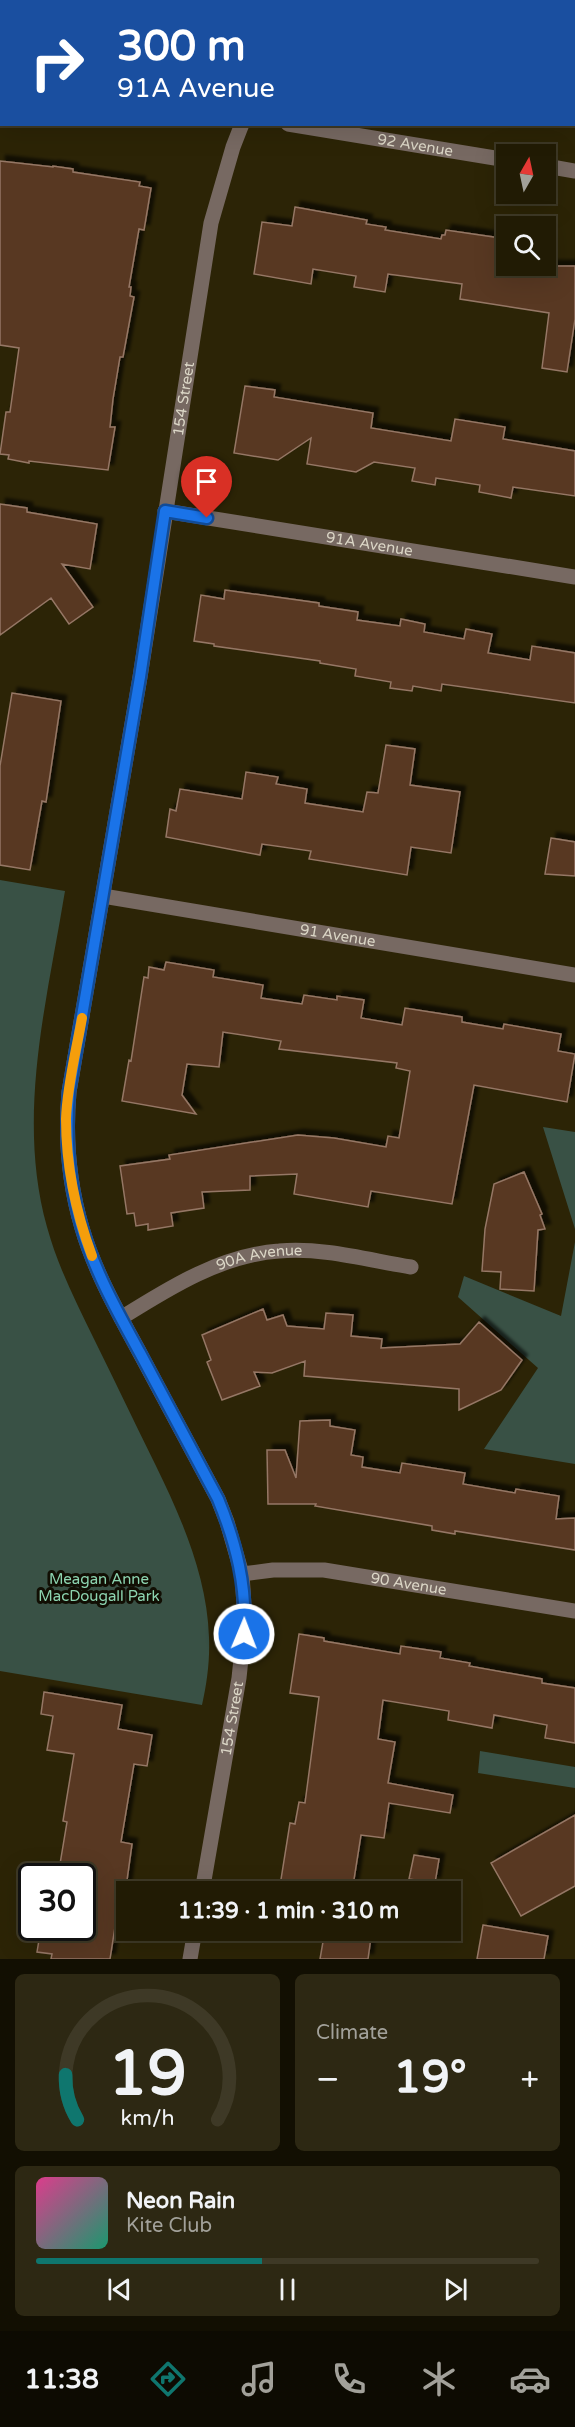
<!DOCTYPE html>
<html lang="en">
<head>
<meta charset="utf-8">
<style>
	:root { --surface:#211b04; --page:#2d2813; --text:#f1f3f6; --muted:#a2a19a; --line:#3e3926; --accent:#0f766e }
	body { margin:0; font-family:"Varela Round",sans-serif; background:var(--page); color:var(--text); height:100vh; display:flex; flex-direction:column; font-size:22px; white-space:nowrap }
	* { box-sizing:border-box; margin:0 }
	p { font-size:20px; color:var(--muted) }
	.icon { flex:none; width:33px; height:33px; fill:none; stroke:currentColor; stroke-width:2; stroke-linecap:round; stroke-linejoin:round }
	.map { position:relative; height:1959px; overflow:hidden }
	.details { display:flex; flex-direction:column; gap:15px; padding:15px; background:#120f02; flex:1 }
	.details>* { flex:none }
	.banner { position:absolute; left:0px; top:0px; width:576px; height:126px; box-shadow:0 6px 24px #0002,0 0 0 2px var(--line); background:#1a4fa0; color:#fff; overflow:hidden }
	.needle { width:39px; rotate:9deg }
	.controls { position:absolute; left:496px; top:144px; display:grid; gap:12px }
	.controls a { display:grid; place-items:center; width:60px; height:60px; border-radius:0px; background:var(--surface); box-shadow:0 6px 24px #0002,0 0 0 2px var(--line); font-size:30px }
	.speed { position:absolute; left:18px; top:1863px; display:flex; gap:12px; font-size:30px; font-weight:700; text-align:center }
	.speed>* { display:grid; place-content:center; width:78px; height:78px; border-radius:50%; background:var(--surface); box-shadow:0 6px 24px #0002,0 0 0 2px var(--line); line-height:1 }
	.speed .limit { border:3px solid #111; border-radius:9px; background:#fff; color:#111 }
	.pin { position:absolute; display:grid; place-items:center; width:51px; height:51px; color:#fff; margin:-62px -26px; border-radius:50% 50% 50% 0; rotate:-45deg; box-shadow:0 0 6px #0007 }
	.pin .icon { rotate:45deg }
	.me { position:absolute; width:66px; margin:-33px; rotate:1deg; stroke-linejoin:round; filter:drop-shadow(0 0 4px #0008) }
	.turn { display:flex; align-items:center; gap:21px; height:126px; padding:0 18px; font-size:27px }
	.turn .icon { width:78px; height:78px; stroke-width:2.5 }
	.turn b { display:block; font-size:42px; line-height:51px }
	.big { font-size:45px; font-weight:700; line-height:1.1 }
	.details .tile { flex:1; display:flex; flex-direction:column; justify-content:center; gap:9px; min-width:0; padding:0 21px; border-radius:9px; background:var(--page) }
	.details .dial { align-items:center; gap:0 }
	.dial svg { height:156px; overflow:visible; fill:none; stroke:var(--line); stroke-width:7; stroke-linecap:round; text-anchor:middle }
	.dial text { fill:var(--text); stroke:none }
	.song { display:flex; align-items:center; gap:18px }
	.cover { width:72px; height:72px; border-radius:9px; background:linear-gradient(135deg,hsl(330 70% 55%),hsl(160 70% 35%)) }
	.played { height:6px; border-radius:3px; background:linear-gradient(90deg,var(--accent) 45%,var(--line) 45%) }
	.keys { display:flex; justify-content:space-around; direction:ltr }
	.heat { display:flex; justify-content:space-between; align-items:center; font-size:33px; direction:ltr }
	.details .tiles { flex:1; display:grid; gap:15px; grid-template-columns:1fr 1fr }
	.tile:last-child { grid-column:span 2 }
	.trip { position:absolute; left:116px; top:1881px; width:345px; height:60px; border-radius:0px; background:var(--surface); box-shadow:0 6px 24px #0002,0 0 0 2px var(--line); font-weight:700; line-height:60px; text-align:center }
	.tabs { display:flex; height:96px; justify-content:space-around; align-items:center; background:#0d0b02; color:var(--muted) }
	.tabs .icon { width:42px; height:42px }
	.tabs .on { color:var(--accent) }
	.tabs b { font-size:27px; color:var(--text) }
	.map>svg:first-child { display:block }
	.education { fill:#3a2626 }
	.park { fill:#395145 }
	.building { fill:#583722; stroke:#957765; stroke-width:1.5; filter:url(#shadow) }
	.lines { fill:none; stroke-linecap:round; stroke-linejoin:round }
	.minor { stroke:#776962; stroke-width:15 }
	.route-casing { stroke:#114b97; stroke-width:15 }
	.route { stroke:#1a73e8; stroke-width:10 }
	.slow { stroke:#f59e0b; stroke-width:10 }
	.labels { text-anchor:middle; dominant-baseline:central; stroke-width:6; stroke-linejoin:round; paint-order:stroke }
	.street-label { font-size:15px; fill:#dbd6c6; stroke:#110e03 }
	.park-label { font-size:15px; fill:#8dd5b1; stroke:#110e03 }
</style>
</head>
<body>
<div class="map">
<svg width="575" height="1959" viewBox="0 0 575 1959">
	<defs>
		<filter id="shadow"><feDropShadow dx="5.5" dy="-5.5" stdDeviation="1.5" flood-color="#0009"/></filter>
	</defs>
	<rect width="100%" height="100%" fill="#2c2406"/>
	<!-- education -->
	<path class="education" d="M 0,0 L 251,0 L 2,2 L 1,51 Z"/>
	<!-- park -->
	<path class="park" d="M 0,880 L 65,891 C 47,1001 16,1116 47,1227 C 58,1267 76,1302 94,1339 C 115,1381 135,1424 156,1466 C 182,1519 207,1577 209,1637 C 210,1660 207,1683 202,1705 L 0,1671 Z
		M 543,1127 L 575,1132 L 575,1229 Z
		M 575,1242 L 575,1464 L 484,1449 L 538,1368 L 458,1297 L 464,1276 L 561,1316 Z
		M 480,1751 L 575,1767 L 575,1788 L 478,1773 Z"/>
	<!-- building -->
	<path class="building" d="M 0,161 L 53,167 L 53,166 L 73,169 L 73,172 L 140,182 L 139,186 L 151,188 L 144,230 L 139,229 L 129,287 L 131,287 L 130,296 L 134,297 L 123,357 L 120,357 L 113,399 L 110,427 L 115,427 L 108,470 L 29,461 L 29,463 L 8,459 L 9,455 L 0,454 L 6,412 L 10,412 L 19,348 L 0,345 Z
		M 295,207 L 367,220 L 366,224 L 386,227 L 385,230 L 441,239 L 442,235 L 445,235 L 446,230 L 507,239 L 507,266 L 575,266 L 575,319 L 567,372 L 542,368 L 549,313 L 460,299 L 462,284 L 388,274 L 385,292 L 354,287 L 356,276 L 313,269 L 311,284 L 254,274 L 262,222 L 292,226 Z
		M 245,386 L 275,390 L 274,397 L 373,413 L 371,428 L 451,441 L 455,419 L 505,427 L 503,439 L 575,451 L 575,496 L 513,487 L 511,498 L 479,492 L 480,485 L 436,478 L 435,485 L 412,481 L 415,468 L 374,462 L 356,472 L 307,464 L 311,438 L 278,460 L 234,453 Z
		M 0,504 L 27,508 L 27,512 L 97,524 L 90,569 L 62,564 L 93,607 L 69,624 L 51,598 L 0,635 Z
		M 225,590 L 319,603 L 319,606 L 358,612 L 357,620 L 400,626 L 401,619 L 425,624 L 424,632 L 464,639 L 466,629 L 492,634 L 488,653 L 530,660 L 532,646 L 575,653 L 575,703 L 442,684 L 441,691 L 413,686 L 412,691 L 390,688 L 391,682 L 355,676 L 356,669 L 320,663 L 320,661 L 214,646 L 214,644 L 194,641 L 201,595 L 224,599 Z
		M 12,693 L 61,701 L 46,802 L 42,801 L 30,870 L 0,865 L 0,766 Z
		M 386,745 L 415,749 L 410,785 L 460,792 L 451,853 L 411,847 L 407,875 L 309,859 L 311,851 L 262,844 L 260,855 L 166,837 L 170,809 L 176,811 L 180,789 L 242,799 L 246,772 L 278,777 L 276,784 L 307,789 L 305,803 L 363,812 L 367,792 L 378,793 Z
		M 551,838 L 575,842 L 575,876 L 545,874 Z
		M 166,962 L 214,970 L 213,977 L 263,985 L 261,998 L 302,1004 L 304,995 L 337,1000 L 337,996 L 364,1000 L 361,1018 L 402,1025 L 405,1008 L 462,1017 L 462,1022 L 503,1029 L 504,1024 L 561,1034 L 558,1051 L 575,1054 L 567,1102 L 474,1085 L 452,1204 L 371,1191 L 368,1207 L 294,1194 L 297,1174 L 250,1176 L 250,1190 L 202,1192 L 204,1208 L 171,1213 L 173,1226 L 148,1230 L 148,1224 L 136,1226 L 134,1213 L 127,1214 L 120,1166 L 170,1159 L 169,1155 L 298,1135 L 334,1138 L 386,1147 L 388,1136 L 399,1138 L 410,1071 L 396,1068 L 397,1063 L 279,1049 L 281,1041 L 223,1032 L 219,1067 L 187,1064 L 182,1095 L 196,1114 L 122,1101 L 129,1060 L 131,1061 L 144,977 L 148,978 L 149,967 L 164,970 Z
		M 524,1172 L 542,1214 L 540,1215 L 545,1229 L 538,1230 L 534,1291 L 500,1289 L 501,1272 L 482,1271 L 485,1229 L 494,1184 Z
		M 263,1309 L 267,1320 L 283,1315 L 287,1326 L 324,1329 L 326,1313 L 353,1315 L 351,1336 L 382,1339 L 381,1348 L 460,1344 L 479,1322 L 522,1360 L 501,1390 L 459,1410 L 459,1389 L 304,1376 L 305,1361 L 272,1373 L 254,1372 L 260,1386 L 222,1400 L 207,1362 L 211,1360 L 202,1335 Z
		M 330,1420 L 330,1426 L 355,1430 L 351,1455 L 363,1457 L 362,1467 L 400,1473 L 402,1463 L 465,1473 L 463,1484 L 515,1493 L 516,1489 L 559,1496 L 556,1519 L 575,1518 L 575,1550 L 455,1531 L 455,1534 L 432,1530 L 432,1526 L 315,1506 L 316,1504 L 268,1504 L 267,1450 L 285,1450 L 296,1478 L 300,1421 Z
		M 299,1634 L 324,1638 L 324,1641 L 400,1654 L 401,1646 L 441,1652 L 440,1658 L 470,1663 L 469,1666 L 542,1679 L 542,1683 L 575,1688 L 575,1743 L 545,1738 L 547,1725 L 494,1715 L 492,1728 L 448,1720 L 449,1711 L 383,1700 L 378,1739 L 395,1742 L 388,1783 L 453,1795 L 450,1813 L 389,1803 L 384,1838 L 361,1835 L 352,1892 L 279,1892 L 290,1823 L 295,1824 L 299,1802 L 305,1803 L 319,1697 L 290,1693 Z
		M 44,1692 L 122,1705 L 118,1729 L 152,1735 L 147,1766 L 134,1764 L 121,1842 L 132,1844 L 123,1909 L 118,1908 L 110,1959 L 51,1959 L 52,1954 L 37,1952 L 41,1928 L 82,1928 L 82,1876 L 58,1876 L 67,1822 L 63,1821 L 74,1754 L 47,1750 L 53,1716 L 41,1714 Z
		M 575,1815 L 575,1886 L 521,1916 L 491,1863 Z
		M 414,1855 L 439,1859 L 435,1883 L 409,1879 Z
		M 483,1925 L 548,1936 L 544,1959 L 477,1959 Z
		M 325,1930 L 372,1930 L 368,1959 L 320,1959 Z"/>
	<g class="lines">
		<!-- minor -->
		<g class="minor">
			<path d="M 278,2 L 278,0"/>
			<path d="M 0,84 L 2,84"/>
			<path id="s1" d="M 288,124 L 507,160"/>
			<path d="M 546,166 L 575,171"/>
			<path id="s2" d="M 165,511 L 575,577"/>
			<path id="s3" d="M 103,896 L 575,975"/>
			<path id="s4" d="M 121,1318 C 169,1288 221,1255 279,1251 C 322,1247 368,1260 411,1267"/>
			<path id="s5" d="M 242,1574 L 273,1570 L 324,1570 L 575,1611"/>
			<path id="s6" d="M 202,1892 L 239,1678 L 245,1621 L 242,1574 L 227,1522 L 218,1499 C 193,1452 167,1404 142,1357 C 120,1316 95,1273 82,1228 C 69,1184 65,1138 69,1092 L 140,677 L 211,223 L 233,147 L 242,124"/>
			<path d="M 190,1959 L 195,1930"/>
		</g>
	</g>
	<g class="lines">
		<!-- route casing -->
		<g class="route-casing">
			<path id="route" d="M 207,518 L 165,511 L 140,677 L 69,1092 C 65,1138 69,1184 82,1228 C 95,1272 118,1313 140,1353 C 166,1402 192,1450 218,1499 C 236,1543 247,1586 244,1634"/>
		</g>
		<!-- route -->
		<use href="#route" class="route"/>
		<!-- slow -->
		<path class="slow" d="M 82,1018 C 76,1052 67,1086 66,1119 C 66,1166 76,1213 92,1256"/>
	</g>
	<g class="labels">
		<!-- street labels -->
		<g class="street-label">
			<text stroke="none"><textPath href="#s1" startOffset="129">92 Avenue</textPath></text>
			<text stroke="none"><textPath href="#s6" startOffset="1544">154 Street</textPath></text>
			<text stroke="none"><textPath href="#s2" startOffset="207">91A Avenue</textPath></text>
			<text stroke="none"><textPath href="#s3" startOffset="238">91 Avenue</textPath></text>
			<text stroke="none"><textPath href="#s4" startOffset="153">90A Avenue</textPath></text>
			<text stroke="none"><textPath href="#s5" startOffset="168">90 Avenue</textPath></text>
			<text stroke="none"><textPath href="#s6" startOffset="176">154 Street</textPath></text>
		</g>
		<!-- park labels -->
		<g class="park-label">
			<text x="99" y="1579">Meagan Anne<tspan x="99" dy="17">MacDougall Park</tspan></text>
		</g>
	</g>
</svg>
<div class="controls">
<a><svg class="needle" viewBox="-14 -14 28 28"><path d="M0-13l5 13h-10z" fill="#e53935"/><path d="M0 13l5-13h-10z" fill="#a2a19a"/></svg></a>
<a><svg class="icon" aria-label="search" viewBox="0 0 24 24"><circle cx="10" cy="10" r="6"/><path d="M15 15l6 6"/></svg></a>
</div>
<div class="speed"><div class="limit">30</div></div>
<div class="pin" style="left:207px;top:518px;background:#d93025"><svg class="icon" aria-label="arrive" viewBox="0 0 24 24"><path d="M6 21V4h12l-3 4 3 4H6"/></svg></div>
<svg class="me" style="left:244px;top:1634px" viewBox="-20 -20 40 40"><circle r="17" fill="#1a73e8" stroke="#fff" stroke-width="3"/><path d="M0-11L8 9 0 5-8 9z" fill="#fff"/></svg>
<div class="trip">11:39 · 1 min · 310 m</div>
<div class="banner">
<div class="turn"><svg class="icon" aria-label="right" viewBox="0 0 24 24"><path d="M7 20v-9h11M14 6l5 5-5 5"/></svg><div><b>300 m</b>91A Avenue</div></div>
</div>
</div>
<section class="details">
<div class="tiles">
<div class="tile dial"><svg viewBox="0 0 100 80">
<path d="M14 69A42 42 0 1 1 86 69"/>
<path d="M14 69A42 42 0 0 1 8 46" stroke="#0f766e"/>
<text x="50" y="56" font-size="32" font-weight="700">19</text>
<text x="50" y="72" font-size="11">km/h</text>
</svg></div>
<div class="tile"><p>Climate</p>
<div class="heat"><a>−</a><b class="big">19°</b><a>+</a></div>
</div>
<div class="tile">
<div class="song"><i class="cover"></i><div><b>Neon Rain</b><p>Kite Club</p></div></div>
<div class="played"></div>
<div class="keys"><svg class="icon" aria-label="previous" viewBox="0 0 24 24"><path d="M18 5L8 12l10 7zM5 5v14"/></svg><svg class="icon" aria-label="pause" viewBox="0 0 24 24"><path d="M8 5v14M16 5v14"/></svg><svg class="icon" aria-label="next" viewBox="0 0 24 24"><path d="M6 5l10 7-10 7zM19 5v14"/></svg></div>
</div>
</div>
</section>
<nav class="tabs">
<b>11:38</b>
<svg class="icon on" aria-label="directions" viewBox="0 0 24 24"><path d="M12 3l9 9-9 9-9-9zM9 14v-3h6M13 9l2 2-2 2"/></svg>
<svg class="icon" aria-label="music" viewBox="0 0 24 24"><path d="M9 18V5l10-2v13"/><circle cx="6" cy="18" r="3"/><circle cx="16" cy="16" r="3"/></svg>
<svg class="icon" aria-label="phone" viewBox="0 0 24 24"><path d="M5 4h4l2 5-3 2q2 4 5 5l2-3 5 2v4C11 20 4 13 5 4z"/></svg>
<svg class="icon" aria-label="climate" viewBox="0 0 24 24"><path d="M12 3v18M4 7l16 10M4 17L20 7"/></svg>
<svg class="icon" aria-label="car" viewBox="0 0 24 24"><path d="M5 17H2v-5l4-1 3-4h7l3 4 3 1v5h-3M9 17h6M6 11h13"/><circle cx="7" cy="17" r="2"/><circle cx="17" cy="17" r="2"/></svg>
</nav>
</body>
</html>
